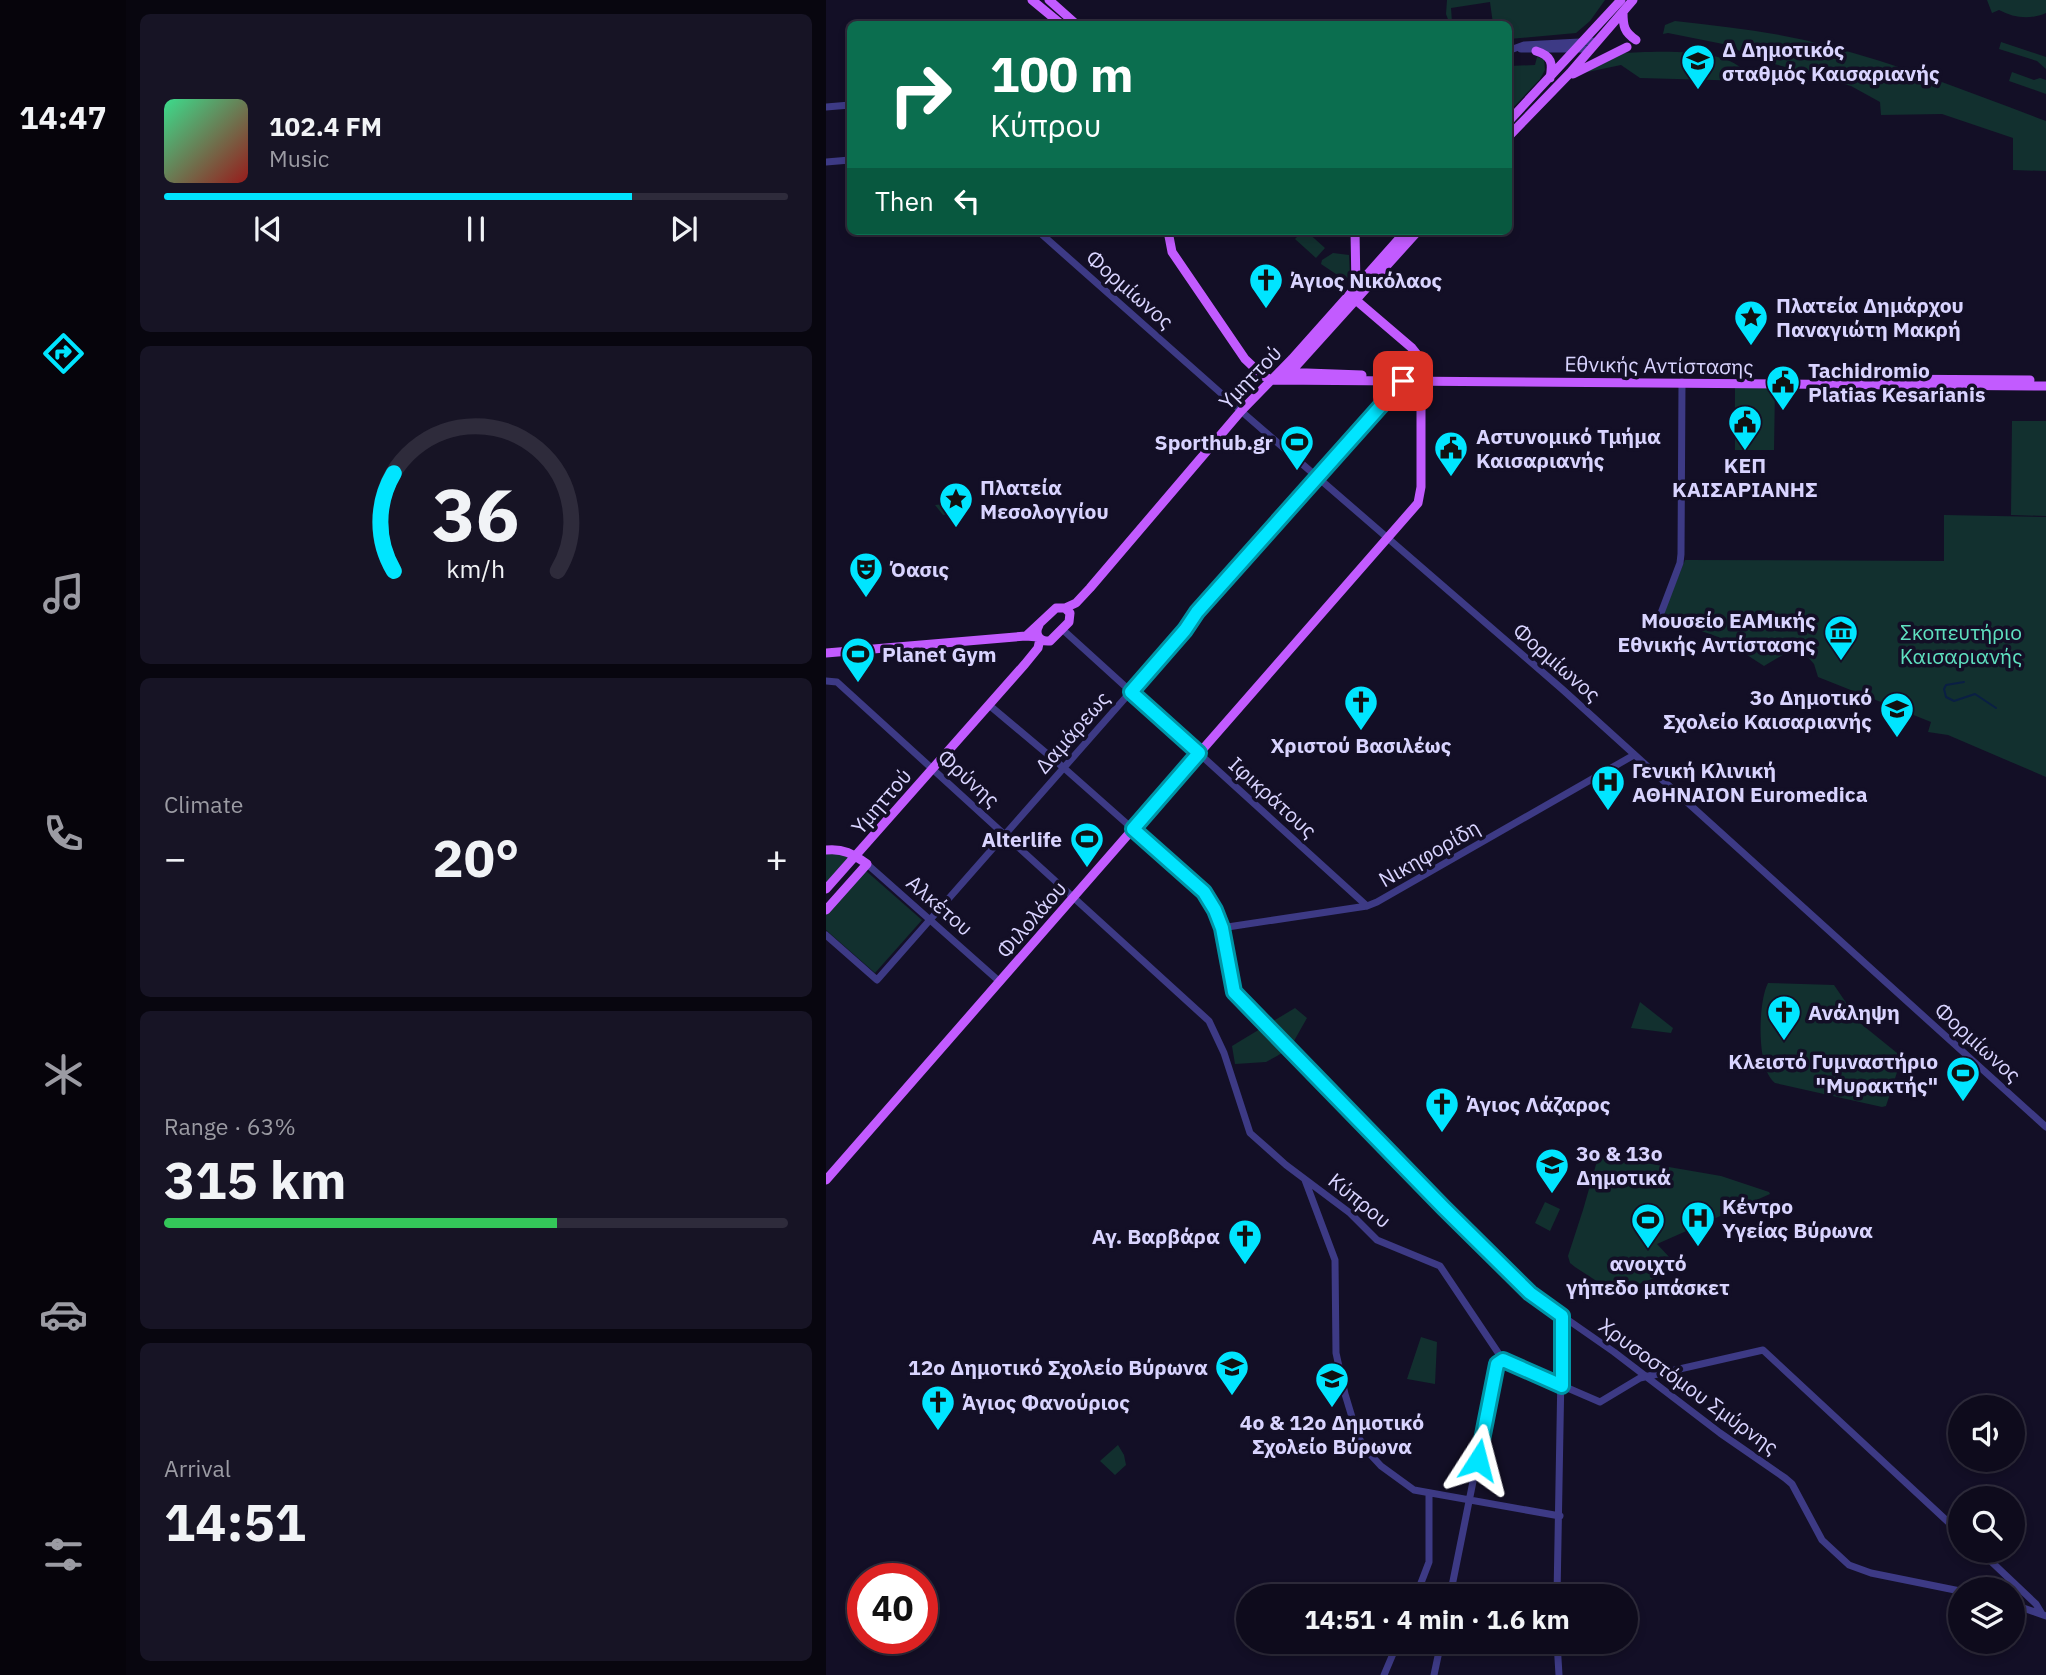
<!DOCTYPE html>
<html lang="en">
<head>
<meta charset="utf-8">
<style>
	:root { --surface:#0e0b1c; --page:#171425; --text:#f1f3f6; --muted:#9b9ba3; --line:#2e2b3b; --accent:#00e5ff }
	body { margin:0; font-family:"IBM Plex Sans",sans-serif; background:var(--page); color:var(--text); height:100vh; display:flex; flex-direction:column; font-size:26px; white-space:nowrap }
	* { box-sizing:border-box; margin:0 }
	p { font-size:23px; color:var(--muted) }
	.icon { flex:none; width:38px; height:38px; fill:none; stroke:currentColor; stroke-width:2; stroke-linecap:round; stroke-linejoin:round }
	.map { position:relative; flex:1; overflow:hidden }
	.drawer { display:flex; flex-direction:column; gap:14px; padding:14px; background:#08060f; width:700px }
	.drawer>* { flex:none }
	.guide { position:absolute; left:21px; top:21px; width:665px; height:214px; border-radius:10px; box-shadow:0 4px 10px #0003,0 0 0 2px var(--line); background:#0b6e4f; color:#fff; overflow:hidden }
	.fabs { position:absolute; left:1122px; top:1395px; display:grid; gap:14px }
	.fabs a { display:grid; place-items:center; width:77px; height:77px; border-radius:50%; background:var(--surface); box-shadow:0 4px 10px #0003,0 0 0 2px var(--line); font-size:35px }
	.speed { position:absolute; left:21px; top:1563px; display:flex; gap:14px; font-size:35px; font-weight:700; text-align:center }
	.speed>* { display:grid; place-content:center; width:91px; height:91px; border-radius:50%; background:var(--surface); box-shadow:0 4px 10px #0003,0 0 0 2px var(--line); line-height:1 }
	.speed .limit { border:10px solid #d22; background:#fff; color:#111 }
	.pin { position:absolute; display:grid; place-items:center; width:60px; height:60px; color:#fff; margin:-30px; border-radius:14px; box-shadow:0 4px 10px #0006 }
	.me { position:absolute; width:77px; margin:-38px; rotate:9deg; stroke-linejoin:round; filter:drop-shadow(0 0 5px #0008) }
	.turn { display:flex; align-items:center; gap:24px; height:147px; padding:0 28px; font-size:32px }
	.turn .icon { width:91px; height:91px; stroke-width:2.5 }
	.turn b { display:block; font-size:49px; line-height:60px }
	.then { display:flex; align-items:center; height:66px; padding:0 28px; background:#0003; gap:14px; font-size:26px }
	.big { font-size:52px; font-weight:800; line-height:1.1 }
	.drawer .widget { flex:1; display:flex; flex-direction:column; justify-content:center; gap:10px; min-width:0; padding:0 24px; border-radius:10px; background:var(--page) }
	.drawer .dial { align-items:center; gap:0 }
	.dial svg { height:182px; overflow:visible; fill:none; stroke:var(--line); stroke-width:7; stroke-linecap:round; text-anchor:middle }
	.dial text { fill:var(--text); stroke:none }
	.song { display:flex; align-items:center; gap:21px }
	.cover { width:84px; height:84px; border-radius:10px; background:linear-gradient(135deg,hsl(150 70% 55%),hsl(0 70% 35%)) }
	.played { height:7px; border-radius:4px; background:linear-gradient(90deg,var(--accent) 75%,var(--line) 75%) }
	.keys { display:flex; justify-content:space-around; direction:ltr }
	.heat { display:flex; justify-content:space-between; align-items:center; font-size:38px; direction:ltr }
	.charge { height:10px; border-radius:5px; background:linear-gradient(90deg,#34c759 63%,var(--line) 0) }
	.trip { position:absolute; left:410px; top:1584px; width:402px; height:70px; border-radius:35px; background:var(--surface); box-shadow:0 4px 10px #0003,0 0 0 2px var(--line); font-weight:800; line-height:70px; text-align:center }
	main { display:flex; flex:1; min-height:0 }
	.tabs { display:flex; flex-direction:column; width:126px; justify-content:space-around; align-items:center; background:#06040b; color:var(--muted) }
	.tabs .icon { width:49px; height:49px }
	.tabs .on { color:var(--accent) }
	.tabs b { font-size:32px; color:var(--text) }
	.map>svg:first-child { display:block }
	.green { fill:#12302f }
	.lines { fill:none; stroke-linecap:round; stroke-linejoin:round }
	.stream { stroke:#0a1f44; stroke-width:2 }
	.minor { stroke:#3d3a85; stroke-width:7 }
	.major { stroke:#c25bff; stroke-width:9 }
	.route-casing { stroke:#0095a6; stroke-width:18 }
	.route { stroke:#00e5ff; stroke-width:12 }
	.labels { text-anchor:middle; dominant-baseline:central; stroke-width:7; stroke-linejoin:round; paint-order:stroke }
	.poi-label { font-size:21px; font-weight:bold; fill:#d9d4ff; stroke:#130f26; text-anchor:start }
	.street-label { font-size:21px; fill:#d9d4ff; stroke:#130f26 }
	.park-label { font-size:21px; fill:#5fe0c0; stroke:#130f26 }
</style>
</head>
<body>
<main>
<nav class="tabs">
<b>14:47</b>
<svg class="icon on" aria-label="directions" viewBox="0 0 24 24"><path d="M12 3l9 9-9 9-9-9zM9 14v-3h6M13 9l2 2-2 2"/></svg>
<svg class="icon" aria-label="music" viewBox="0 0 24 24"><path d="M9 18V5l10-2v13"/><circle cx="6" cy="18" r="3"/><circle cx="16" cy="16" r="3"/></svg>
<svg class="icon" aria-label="phone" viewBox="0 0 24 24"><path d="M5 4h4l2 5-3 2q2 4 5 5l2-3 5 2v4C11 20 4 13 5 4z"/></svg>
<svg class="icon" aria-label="climate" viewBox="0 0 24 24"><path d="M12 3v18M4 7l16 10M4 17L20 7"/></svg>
<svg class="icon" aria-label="car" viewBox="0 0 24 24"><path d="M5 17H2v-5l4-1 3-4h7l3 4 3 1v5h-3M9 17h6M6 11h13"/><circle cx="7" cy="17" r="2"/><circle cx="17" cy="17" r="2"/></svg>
<svg class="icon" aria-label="filters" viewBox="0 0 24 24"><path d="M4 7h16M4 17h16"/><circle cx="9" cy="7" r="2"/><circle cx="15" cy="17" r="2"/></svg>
</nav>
<section class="drawer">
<div class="widget">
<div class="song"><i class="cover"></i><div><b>102.4 FM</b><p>Music</p></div></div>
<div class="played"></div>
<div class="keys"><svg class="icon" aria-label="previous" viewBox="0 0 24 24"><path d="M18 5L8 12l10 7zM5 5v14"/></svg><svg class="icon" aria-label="pause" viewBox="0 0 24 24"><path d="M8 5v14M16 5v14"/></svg><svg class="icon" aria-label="next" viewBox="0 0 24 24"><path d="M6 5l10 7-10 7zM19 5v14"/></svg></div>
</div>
<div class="widget dial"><svg viewBox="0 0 100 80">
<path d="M14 69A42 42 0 1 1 86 69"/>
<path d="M14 69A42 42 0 0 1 14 26" stroke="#00e5ff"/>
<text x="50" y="56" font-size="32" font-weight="700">36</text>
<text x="50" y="72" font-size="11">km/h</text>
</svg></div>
<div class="widget"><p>Climate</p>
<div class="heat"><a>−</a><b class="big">20°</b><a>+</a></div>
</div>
<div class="widget"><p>Range · 63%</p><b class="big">315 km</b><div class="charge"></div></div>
<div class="widget"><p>Arrival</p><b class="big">14:51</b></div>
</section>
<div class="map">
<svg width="1220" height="1675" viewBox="0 0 1220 1675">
	<rect width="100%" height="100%" fill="#130f26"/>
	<!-- green -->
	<path class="green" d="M 621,0 L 779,0 L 764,21 L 750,33 L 683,39 L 682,24 L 667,24 L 664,2 L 625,8 L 626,22 L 623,22 L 620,14 Z
		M 1161,0 L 1220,0 L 1220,13 C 1204,20 1188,18 1173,10 L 1166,13 Z
		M 849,21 C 901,27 952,32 1002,46 C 1076,65 1148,94 1220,121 L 1220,171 L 1187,170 L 1187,138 L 1116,114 L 1055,115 L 1054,102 L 1025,86 L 938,61 L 897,44 L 842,33 L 837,34 L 839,25 Z
		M 1175,42 L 1220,57 L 1220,69 L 1211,61 L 1173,49 Z
		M 796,53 C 825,52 916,45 923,81 L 814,78 L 795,65 L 752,74 Z
		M 711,57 L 718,59 L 719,70 L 714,79 L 683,112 L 683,66 L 709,65 Z
		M 1186,72 L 1208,80 L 1214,78 L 1220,80 L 1220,94 L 1183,81 Z
		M 477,231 L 480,231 L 499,248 L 490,258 L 469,239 Z
		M 507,253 L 523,255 L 524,276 L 519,280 L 495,264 L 496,260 Z
		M 909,388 L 949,388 L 948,450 L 909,450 Z
		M 1186,421 L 1220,421 L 1220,516 L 1185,515 Z
		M 145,501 L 138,513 L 117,515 L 109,505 Z
		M 1118,515 L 1220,517 L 1220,777 L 1122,735 L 1102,732 L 1105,722 L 992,677 L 988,664 L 972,646 L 938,666 L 895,638 L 836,617 L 859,560 L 1118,561 Z
		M 0,850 L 30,856 L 0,889 Z
		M 39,870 L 96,920 L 49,973 L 0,930 L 0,914 Z
		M 942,983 L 1008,985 L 1034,1023 L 1076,1057 L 1060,1106 L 1056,1107 L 949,1083 C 930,1069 932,1002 942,983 Z
		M 814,1002 L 847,1028 L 845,1033 L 805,1028 Z
		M 469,1008 L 481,1018 L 464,1048 L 451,1056 L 440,1062 L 409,1064 L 406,1046 Z
		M 779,1156 L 895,1176 L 943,1192 L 944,1194 L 831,1244 L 845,1259 L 835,1265 L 839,1274 L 789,1293 L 749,1267 L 744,1263 L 742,1256 L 757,1210 L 771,1161 L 772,1157 Z
		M 719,1202 L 734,1209 L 724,1231 L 709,1223 Z
		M 595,1337 L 611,1342 L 609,1384 L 581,1379 Z
		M 292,1445 L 298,1455 L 300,1465 L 289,1475 L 274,1461 Z"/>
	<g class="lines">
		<!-- stream -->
		<path class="stream" d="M 1138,682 L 1120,685 L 1118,689 L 1120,697 L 1128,701 L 1149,694 L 1170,708"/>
		<!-- minor -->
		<path class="minor" d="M 687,49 L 698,45 L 772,41
			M 695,49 L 765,49
			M 0,107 L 24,105
			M 0,162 L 24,160
			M 212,231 L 415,411 L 736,689 L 1220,1127
			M 832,621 L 854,563 L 855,554 L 856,382
			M 236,629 L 541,906
			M 0,681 L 11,682 L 383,1021 L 398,1053 L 424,1133 L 460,1165 L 524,1213 L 551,1240 L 614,1266 L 677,1360 L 774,1402 L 814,1378 L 937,1350 L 1134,1533
			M 163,705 L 238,768 L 378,892 L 389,910 L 395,928 L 408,992 L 618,1208 L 709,1297 L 788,1352 L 894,1433 L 959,1478 L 966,1484 L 996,1540 L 1023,1565 L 1045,1573 L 1134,1591
			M 41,864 L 174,982
			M 395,928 L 541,906 L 551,902 L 808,755
			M 0,935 L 51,980 L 359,630 L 371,612 L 577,381
			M 479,1180 L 509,1260 L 510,1353 L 519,1394 L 532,1437 L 543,1453 L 555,1466 L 588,1490 L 734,1516
			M 1153,1550 L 1210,1604 L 1216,1614
			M 590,1596 L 603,1562 L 603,1493
			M 624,1596 L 668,1377 L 671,1364 L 677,1360
			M 731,1596 L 736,1316
			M 1186,1604 L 1220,1616
			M 731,1642 L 733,1675
			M 558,1675 L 572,1642
			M 608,1675 L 615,1642"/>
		<!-- major -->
		<path class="major" d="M 206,0 L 235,24
			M 223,0 L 250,24
			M 797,12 C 797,26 798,32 810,40
			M 710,51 C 726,56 727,63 724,78
			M 747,74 L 801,47
			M 682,122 L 795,0
			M 682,137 L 744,73 L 807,0
			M 342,231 L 346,252 L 419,359 L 437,376 L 446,380
			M 529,231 L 530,288
			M 453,372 L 536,375
			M 462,375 L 592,231
			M 1047,379 L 1204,380
			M 446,380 L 1220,386
			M 239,608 L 250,603 L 264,588 L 415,411 L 466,359 L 580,231
			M 200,636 L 230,608 L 239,608 L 244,613 L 243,622 L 224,641 C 213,642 208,634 213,625
			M 0,653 L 200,636 L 212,637
			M 0,850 C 17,848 27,854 41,864 L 0,910
			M 0,889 L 199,664 L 212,648 L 214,639
			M 0,1180 L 592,503 L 595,487 L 595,365 L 590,353 L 586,348 L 531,301"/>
	</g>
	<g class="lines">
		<!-- route casing -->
		<g class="route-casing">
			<path id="route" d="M 577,381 L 371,612 L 359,630 L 305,692 L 373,753 L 307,829 L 378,892 L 389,910 L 396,928 L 408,992 L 618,1208 L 704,1293 L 736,1316 L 736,1386 L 677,1360 L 671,1364 L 652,1460"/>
		</g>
		<!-- route -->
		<use href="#route" class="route"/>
	</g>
	<!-- icons -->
	<defs>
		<g id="school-pin" transform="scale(1.75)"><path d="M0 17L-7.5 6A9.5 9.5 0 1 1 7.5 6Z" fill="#00e5ff" stroke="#130f26"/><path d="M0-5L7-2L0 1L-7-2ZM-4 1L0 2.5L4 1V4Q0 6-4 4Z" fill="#111"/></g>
		<g id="church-pin" transform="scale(1.75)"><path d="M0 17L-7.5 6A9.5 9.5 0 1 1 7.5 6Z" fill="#00e5ff" stroke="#130f26"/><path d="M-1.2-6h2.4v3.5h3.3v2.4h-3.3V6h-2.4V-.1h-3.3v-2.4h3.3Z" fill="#111"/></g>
		<g id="sight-pin" transform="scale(1.75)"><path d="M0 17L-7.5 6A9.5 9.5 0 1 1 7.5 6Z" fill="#00e5ff" stroke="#130f26"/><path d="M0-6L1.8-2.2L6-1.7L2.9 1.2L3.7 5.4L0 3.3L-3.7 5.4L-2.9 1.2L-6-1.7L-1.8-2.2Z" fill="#111"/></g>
		<g id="civic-pin" transform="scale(1.75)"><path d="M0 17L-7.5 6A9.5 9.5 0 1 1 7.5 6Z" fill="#00e5ff" stroke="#130f26"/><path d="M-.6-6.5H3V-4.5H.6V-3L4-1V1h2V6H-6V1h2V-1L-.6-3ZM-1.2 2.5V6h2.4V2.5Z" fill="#111"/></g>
		<g id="stadium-pin" transform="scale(1.75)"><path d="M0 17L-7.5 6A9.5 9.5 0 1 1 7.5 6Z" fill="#00e5ff" stroke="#130f26"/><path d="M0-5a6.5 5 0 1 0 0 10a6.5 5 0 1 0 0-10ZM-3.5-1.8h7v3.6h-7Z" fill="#111"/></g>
		<g id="theatre-pin" transform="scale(1.75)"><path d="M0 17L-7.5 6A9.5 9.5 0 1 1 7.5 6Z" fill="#00e5ff" stroke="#130f26"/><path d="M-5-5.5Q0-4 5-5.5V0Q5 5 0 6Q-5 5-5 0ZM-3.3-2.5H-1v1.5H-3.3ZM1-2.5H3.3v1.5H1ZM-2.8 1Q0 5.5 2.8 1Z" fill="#111"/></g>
		<g id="museum-pin" transform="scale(1.75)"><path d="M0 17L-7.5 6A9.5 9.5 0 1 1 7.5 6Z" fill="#00e5ff" stroke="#130f26"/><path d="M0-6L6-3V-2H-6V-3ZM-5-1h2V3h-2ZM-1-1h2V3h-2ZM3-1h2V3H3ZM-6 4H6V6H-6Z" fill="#111"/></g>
		<g id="hospital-pin" transform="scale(1.75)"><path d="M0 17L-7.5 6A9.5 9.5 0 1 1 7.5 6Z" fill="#00e5ff" stroke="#130f26"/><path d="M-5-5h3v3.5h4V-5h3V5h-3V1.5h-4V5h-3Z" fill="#111"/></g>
	</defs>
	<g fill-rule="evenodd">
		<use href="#school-pin" x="872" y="61"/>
		<use href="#church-pin" x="440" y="280"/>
		<use href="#sight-pin" x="925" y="317"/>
		<use href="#civic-pin" x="957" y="382"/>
		<use href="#civic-pin" x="919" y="422"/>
		<use href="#stadium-pin" x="471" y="442"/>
		<use href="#civic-pin" x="625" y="448"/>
		<use href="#sight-pin" x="130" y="499"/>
		<use href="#theatre-pin" x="40" y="569"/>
		<use href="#museum-pin" x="1015" y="632"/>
		<use href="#stadium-pin" x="32" y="654"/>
		<use href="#church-pin" x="535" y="702"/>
		<use href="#school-pin" x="1071" y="709"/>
		<use href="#hospital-pin" x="782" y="782"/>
		<use href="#stadium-pin" x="261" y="839"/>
		<use href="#church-pin" x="958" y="1012"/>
		<use href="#stadium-pin" x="1137" y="1073"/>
		<use href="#church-pin" x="616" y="1104"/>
		<use href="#school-pin" x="726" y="1165"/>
		<use href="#hospital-pin" x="872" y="1218"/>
		<use href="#stadium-pin" x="822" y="1220"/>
		<use href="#church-pin" x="419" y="1236"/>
		<use href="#school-pin" x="406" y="1367"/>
		<use href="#school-pin" x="506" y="1379"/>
		<use href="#church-pin" x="112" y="1402"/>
	</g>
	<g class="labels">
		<!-- poi labels -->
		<g class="poi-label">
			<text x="896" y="49">Δ Δημοτικός<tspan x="896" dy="24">σταθμός Καισαριανής</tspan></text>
			<text x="464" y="280">Άγιος Νικόλαος</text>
			<text x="950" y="305">Πλατεία Δημάρχου<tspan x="950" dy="24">Παναγιώτη Μακρή</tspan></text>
			<text x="982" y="370">Tachidromio<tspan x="982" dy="24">Platias Kesarianis</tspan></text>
			<text x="650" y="436">Αστυνομικό Τμήμα<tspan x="650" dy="24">Καισαριανής</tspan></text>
			<text x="447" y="442" text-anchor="end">Sporthub.gr</text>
			<text x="919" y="465" text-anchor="middle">ΚΕΠ<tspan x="919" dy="24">ΚΑΙΣΑΡΙΑΝΗΣ</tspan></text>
			<text x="154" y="487">Πλατεία<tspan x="154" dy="24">Μεσολογγίου</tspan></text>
			<text x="64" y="569">Όασις</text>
			<text x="990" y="620" text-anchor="end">Μουσείο ΕΑΜικής<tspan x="990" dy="24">Εθνικής Αντίστασης</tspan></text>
			<text x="56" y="654">Planet Gym</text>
			<text x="1046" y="697" text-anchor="end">3ο Δημοτικό<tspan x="1046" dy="24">Σχολείο Καισαριανής</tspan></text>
			<text x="535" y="745" text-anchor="middle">Χριστού Βασιλέως</text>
			<text x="806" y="770">Γενική Κλινική<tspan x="806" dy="24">ΑΘΗΝΑΙΟΝ Euromedica</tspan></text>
			<text x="236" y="839" text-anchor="end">Alterlife</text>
			<text x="982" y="1012">Ανάληψη</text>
			<text x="1112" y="1061" text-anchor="end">Κλειστό Γυμναστήριο<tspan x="1112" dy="24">"Μυρακτής"</tspan></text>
			<text x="640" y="1104">Άγιος Λάζαρος</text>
			<text x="750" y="1153">3o &amp; 13o<tspan x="750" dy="24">Δημοτικά</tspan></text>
			<text x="896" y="1206">Κέντρο<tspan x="896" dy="24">Υγείας Βύρωνα</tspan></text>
			<text x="394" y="1236" text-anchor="end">Αγ. Βαρβάρα</text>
			<text x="822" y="1263" text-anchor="middle">ανοιχτό<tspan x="822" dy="24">γήπεδο μπάσκετ</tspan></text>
			<text x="382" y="1367" text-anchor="end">12ο Δημοτικό Σχολείο Βύρωνα</text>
			<text x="136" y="1402">Άγιος Φανούριος</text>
			<text x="506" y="1422" text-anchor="middle">4ο &amp; 12ο Δημοτικό<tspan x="506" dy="24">Σχολείο Βύρωνα</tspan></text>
		</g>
		<!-- street labels -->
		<g class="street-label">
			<text transform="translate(304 289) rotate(41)">Φορμίωνος</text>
			<text transform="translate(833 365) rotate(1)">Εθνικής Αντίστασης</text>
			<text transform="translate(424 377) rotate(-46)">Υμηττού</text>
			<text transform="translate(731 662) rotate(41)">Φορμίωνος</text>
			<text transform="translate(246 732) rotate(-49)">Δαμάρεως</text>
			<text transform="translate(143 778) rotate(42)">Φρύνης</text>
			<text transform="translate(447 797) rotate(42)">Ιφικράτους</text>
			<text transform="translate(55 801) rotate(-49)">Υμηττού</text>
			<text transform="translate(603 853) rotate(-30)">Νικηφορίδη</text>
			<text transform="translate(114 905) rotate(41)">Αλκέτου</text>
			<text transform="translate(205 919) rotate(-49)">Φιλολάου</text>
			<text transform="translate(1152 1042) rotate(42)">Φορμίωνος</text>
			<text transform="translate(534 1200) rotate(39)">Κύπρου</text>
			<text transform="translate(863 1386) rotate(36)">Χρυσοστόμου Σμύρνης</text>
		</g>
		<!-- park labels -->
		<g class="park-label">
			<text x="1135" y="632">Σκοπευτήριο<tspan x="1135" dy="24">Καισαριανής</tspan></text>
		</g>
	</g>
</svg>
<div class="fabs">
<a><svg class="icon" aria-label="sound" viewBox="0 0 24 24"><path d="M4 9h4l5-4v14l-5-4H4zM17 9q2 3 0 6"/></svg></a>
<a><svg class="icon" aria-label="search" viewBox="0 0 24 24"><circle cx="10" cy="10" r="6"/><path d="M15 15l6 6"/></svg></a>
<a><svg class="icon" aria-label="layers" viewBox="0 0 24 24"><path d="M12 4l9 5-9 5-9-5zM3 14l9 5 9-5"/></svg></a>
</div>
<div class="speed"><div class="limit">40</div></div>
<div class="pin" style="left:577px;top:381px;background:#d93025"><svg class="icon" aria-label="arrive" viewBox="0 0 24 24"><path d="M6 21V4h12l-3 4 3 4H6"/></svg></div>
<svg class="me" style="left:652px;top:1460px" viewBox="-20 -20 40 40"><path d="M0-17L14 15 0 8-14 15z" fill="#00e5ff" stroke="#fff" stroke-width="4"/></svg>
<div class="trip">14:51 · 4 min · 1.6 km</div>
<div class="guide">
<div class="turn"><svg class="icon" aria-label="right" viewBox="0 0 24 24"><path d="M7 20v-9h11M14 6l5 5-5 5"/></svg><div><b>100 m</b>Κύπρου</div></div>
<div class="then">Then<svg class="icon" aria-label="left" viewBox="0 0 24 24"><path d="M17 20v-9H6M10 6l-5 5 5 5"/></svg></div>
</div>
</div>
</main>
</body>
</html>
